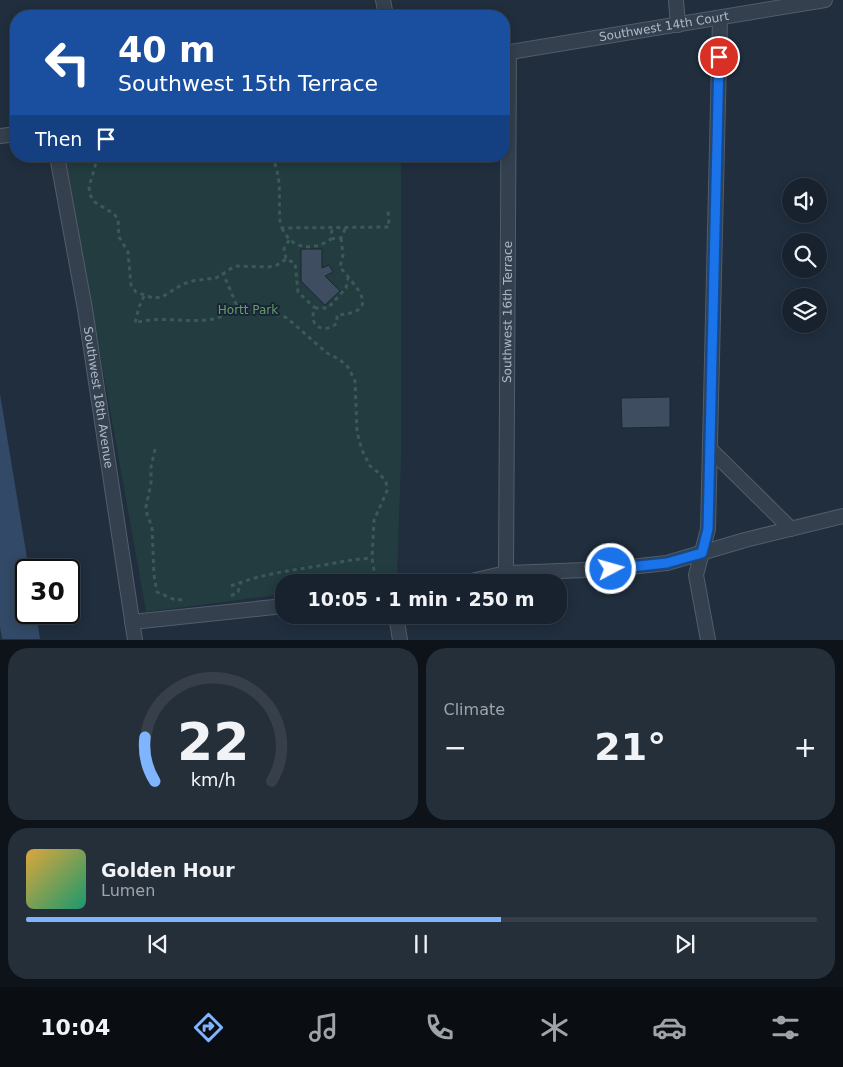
<!DOCTYPE html>
<html lang="en">
<head>
<meta charset="utf-8">
<style>
	:root { --surface:#18222e; --page:#252f3a; --text:#f1f3f6; --muted:#9fa4aa; --line:#363f4a; --accent:#7fb5ff }
	body { margin:0; font-family:"DejaVu Sans",sans-serif; background:var(--page); color:var(--text); height:100vh; display:flex; flex-direction:column; font-size:19px; white-space:nowrap }
	* { box-sizing:border-box; margin:0 }
	p { font-size:16px; color:var(--muted) }
	.icon { flex:none; width:28px; height:28px; fill:none; stroke:currentColor; stroke-width:2; stroke-linecap:round; stroke-linejoin:round }
	.map { position:relative; height:640px; overflow:hidden }
	.sheet { display:flex; flex-direction:column; gap:8px; padding:8px; background:#0d1319; flex:1 }
	.sheet>* { flex:none }
	.hud { position:absolute; left:10px; top:10px; width:500px; height:152px; border-radius:20px; box-shadow:0 2px 12px #0003,0 0 0 1px var(--line); background:#1a4fa0; color:#fff; overflow:hidden }
	.fabs { position:absolute; left:782px; top:178px; display:grid; gap:10px }
	.fabs a { display:grid; place-items:center; width:45px; height:45px; border-radius:50%; background:var(--surface); box-shadow:0 2px 12px #0003,0 0 0 1px var(--line); font-size:25px }
	.speed { position:absolute; left:15px; top:559px; display:flex; gap:10px; font-size:25px; font-weight:700; text-align:center }
	.speed>* { display:grid; place-content:center; width:65px; height:65px; border-radius:50%; background:var(--surface); box-shadow:0 2px 12px #0003,0 0 0 1px var(--line); line-height:1 }
	.speed .limit { border:2px solid #111; border-radius:8px; background:#fff; color:#111 }
	.pin { position:absolute; display:grid; place-items:center; width:42px; height:42px; color:#fff; margin:-21px; border:2px solid #fff; border-radius:50%; box-shadow:0 1px 5px #0007 }
	.me { position:absolute; width:55px; margin:-28px; rotate:84deg; stroke-linejoin:round; filter:drop-shadow(0 0 4px #0008) }
	.turn { display:flex; align-items:center; gap:18px; height:105px; padding:0 25px; font-size:22px }
	.turn .icon { width:65px; height:65px; stroke-width:2.5 }
	.turn b { display:block; font-size:35px; line-height:42px }
	.then { display:flex; align-items:center; height:48px; padding:0 25px; background:#0003; gap:10px; font-size:19px }
	.big { font-size:38px; font-weight:700; line-height:1.1 }
	.sheet .tile { flex:1; display:flex; flex-direction:column; justify-content:center; gap:8px; min-width:0; padding:0 18px; border-radius:20px; background:var(--page) }
	.sheet .dial { align-items:center; gap:0 }
	.dial svg { height:130px; overflow:visible; fill:none; stroke:var(--line); stroke-width:7; stroke-linecap:round; text-anchor:middle }
	.dial text { fill:var(--text); stroke:none }
	.song { display:flex; align-items:center; gap:15px }
	.cover { width:60px; height:60px; border-radius:8px; background:linear-gradient(135deg,hsl(40 70% 55%),hsl(160 70% 35%)) }
	.played { height:5px; border-radius:2px; background:linear-gradient(90deg,var(--accent) 60%,var(--line) 60%) }
	.keys { display:flex; justify-content:space-around; direction:ltr }
	.heat { display:flex; justify-content:space-between; align-items:center; font-size:28px; direction:ltr }
	.sheet .tiles { flex:1; display:grid; gap:8px; grid-template-columns:1fr 1fr }
	.tile:last-child { grid-column:span 2 }
	.trip { position:absolute; left:275px; top:574px; width:292px; height:50px; border-radius:20px; background:var(--surface); box-shadow:0 2px 12px #0003,0 0 0 1px var(--line); font-weight:700; line-height:50px; text-align:center }
	.dock { display:flex; height:80px; justify-content:space-around; align-items:center; background:#0a0e12; color:var(--muted) }
	.dock .icon { width:35px; height:35px }
	.dock .active { color:var(--accent) }
	.dock b { font-size:22px; color:var(--text) }
	.map>svg:first-child { display:block }
	.green { fill:#223c3f }
	.water { fill:#324a67 }
	.building { fill:#3f4d60; stroke:#1b2734 }
	.lines { fill:none; stroke-linecap:round; stroke-linejoin:round }
	.minor-casing { stroke:#525d6b; stroke-width:16 }
	.path { stroke:#3d5859; stroke-width:3; stroke-dasharray:4 4; stroke-linecap:butt }
	.minor { stroke:#34404e; stroke-width:14 }
	.route-casing { stroke:#114b97; stroke-width:12 }
	.route { stroke:#1a73e8; stroke-width:9 }
	.labels { text-anchor:middle; dominant-baseline:central; stroke-width:4; stroke-linejoin:round; paint-order:stroke }
	.street-label { font-size:12px; fill:#afbac9; stroke:#192532 }
	.park-label { font-size:12px; fill:#649d6f; stroke:#192532 }
</style>
</head>
<body>
<div class="map">
<svg width="843" height="640" viewBox="0 0 843 640">
	<rect width="100%" height="100%" fill="#202e3e"/>
	<!-- green -->
	<path class="green" d="M 65,156 L 401,156 L 401,460 L 397,579 L 371,582 L 284,582 L 284,594 L 146,612 Z"/>
	<!-- water -->
	<path class="water" d="M 0,394 L 29,570 L 26,570 L 26,612 L 36,613 L 40,639 L 2,639 L 0,627 Z"/>
	<!-- building -->
	<path class="building" d="M 301,249 L 322,249 L 322,268 L 329,265 L 333,272 L 325,276 L 340,291 L 325,305 L 301,281 Z
		M 670,397 L 670,427 L 622,428 L 621,398 Z"/>
	<g class="lines">
		<!-- minor casing -->
		<g class="minor-casing">
			<g id="minor">
				<path d="M 383,0 L 386,16"/>
				<path d="M 676,0 L 678,25"/>
				<path id="s1" d="M 504,53 L 825,0"/>
				<path d="M 0,136 L 16,134"/>
				<path id="s2" d="M 57,156 L 85,309 L 135,640"/>
				<path d="M 710,449 L 791,529"/>
				<path id="s3" d="M 506,573 L 509,52"/>
				<path d="M 467,582 L 506,573 L 611,569 L 667,563 L 745,540 L 843,516"/>
				<path d="M 396,615 L 400,640"/>
				<path d="M 132,622 L 284,606"/>
				<path d="M 708,640 L 696,575 L 708,529 L 720,18"/>
			</g>
		</g>
		<!-- path -->
		<path class="path" d="M 98,156 L 89,187 L 90,194 L 93,201 L 114,214 L 118,219 L 119,237 L 128,252 L 131,285 L 136,292 L 153,298 L 162,297 L 183,284 L 192,281 L 216,278 L 235,266 L 268,267 L 277,265 L 286,259
			M 271,156 C 283,176 278,199 280,221 L 282,228 L 389,227 L 388,209
			M 282,228 C 291,249 313,252 331,239 L 332,228
			M 341,238 L 343,255 L 340,267 C 355,286 384,312 337,315 L 337,323 C 324,335 307,326 315,308 L 328,308 L 346,288 L 348,278
			M 331,239 L 341,238 L 346,227
			M 289,240 L 284,249 L 286,259 L 295,263 L 298,292 L 315,308
			M 144,296 L 139,307 L 135,323 C 168,312 212,333 237,306 L 223,273
			M 237,306 C 247,305 253,310 262,312 C 271,314 279,314 287,318 L 327,353 L 340,360 L 348,367 L 355,381 L 357,432 L 362,450 L 370,466 L 379,473 L 386,482 L 387,491 L 374,520 L 372,558 L 376,582
			M 155,449 L 151,467 L 151,483 L 146,507 L 147,514 L 152,527 L 154,575 L 157,592 L 173,599 L 182,600
			M 231,586 C 263,573 296,570 330,564 C 344,561 357,559 372,558
			M 231,596 L 238,592 L 241,582"/>
		<!-- minor -->
		<use href="#minor" class="minor"/>
	</g>
	<g class="lines">
		<!-- route casing -->
		<g class="route-casing">
			<path id="route" d="M 611,569 L 667,563 L 702,553 L 708,529 L 719,57"/>
		</g>
		<!-- route -->
		<use href="#route" class="route"/>
	</g>
	<g class="labels">
		<!-- street labels -->
		<g class="street-label">
			<text stroke="none"><textPath href="#s1" startOffset="162">Southwest 14th Court</textPath></text>
			<text stroke="none"><textPath href="#s3" startOffset="261">Southwest 16th Terrace</textPath></text>
			<text stroke="none"><textPath href="#s2" startOffset="245">Southwest 18th Avenue</textPath></text>
		</g>
		<!-- park labels -->
		<g class="park-label">
			<text x="248" y="310">Hortt Park</text>
		</g>
	</g>
</svg>
<div class="fabs">
<a><svg class="icon" aria-label="sound" viewBox="0 0 24 24"><path d="M4 9h4l5-4v14l-5-4H4zM17 9q2 3 0 6"/></svg></a>
<a><svg class="icon" aria-label="search" viewBox="0 0 24 24"><circle cx="10" cy="10" r="6"/><path d="M15 15l6 6"/></svg></a>
<a><svg class="icon" aria-label="layers" viewBox="0 0 24 24"><path d="M12 4l9 5-9 5-9-5zM3 14l9 5 9-5"/></svg></a>
</div>
<div class="speed"><div class="limit">30</div></div>
<div class="pin" style="left:719px;top:57px;background:#d93025"><svg class="icon" aria-label="arrive" viewBox="0 0 24 24"><path d="M6 21V4h12l-3 4 3 4H6"/></svg></div>
<svg class="me" style="left:611px;top:569px" viewBox="-20 -20 40 40"><circle r="17" fill="#1a73e8" stroke="#fff" stroke-width="3"/><path d="M0-11L8 9 0 5-8 9z" fill="#fff"/></svg>
<div class="trip">10:05 · 1 min · 250 m</div>
<div class="hud">
<div class="turn"><svg class="icon" aria-label="left" viewBox="0 0 24 24"><path d="M17 20v-9H6M10 6l-5 5 5 5"/></svg><div><b>40 m</b>Southwest 15th Terrace</div></div>
<div class="then">Then<svg class="icon" aria-label="arrive" viewBox="0 0 24 24"><path d="M6 21V4h12l-3 4 3 4H6"/></svg></div>
</div>
</div>
<section class="sheet">
<div class="tiles">
<div class="tile dial"><svg viewBox="0 0 100 80">
<path d="M14 69A42 42 0 1 1 86 69"/>
<path d="M14 69A42 42 0 0 1 8 42" stroke="#7fb5ff"/>
<text x="50" y="56" font-size="32" font-weight="700">22</text>
<text x="50" y="72" font-size="11">km/h</text>
</svg></div>
<div class="tile"><p>Climate</p>
<div class="heat"><a>−</a><b class="big">21°</b><a>+</a></div>
</div>
<div class="tile">
<div class="song"><i class="cover"></i><div><b>Golden Hour</b><p>Lumen</p></div></div>
<div class="played"></div>
<div class="keys"><svg class="icon" aria-label="previous" viewBox="0 0 24 24"><path d="M18 5L8 12l10 7zM5 5v14"/></svg><svg class="icon" aria-label="pause" viewBox="0 0 24 24"><path d="M8 5v14M16 5v14"/></svg><svg class="icon" aria-label="next" viewBox="0 0 24 24"><path d="M6 5l10 7-10 7zM19 5v14"/></svg></div>
</div>
</div>
</section>
<nav class="dock">
<b>10:04</b>
<svg class="icon active" aria-label="directions" viewBox="0 0 24 24"><path d="M12 3l9 9-9 9-9-9zM9 14v-3h6M13 9l2 2-2 2"/></svg>
<svg class="icon" aria-label="music" viewBox="0 0 24 24"><path d="M9 18V5l10-2v13"/><circle cx="6" cy="18" r="3"/><circle cx="16" cy="16" r="3"/></svg>
<svg class="icon" aria-label="phone" viewBox="0 0 24 24"><path d="M5 4h4l2 5-3 2q2 4 5 5l2-3 5 2v4C11 20 4 13 5 4z"/></svg>
<svg class="icon" aria-label="climate" viewBox="0 0 24 24"><path d="M12 3v18M4 7l16 10M4 17L20 7"/></svg>
<svg class="icon" aria-label="car" viewBox="0 0 24 24"><path d="M5 17H2v-5l4-1 3-4h7l3 4 3 1v5h-3M9 17h6M6 11h13"/><circle cx="7" cy="17" r="2"/><circle cx="17" cy="17" r="2"/></svg>
<svg class="icon" aria-label="filters" viewBox="0 0 24 24"><path d="M4 7h16M4 17h16"/><circle cx="9" cy="7" r="2"/><circle cx="15" cy="17" r="2"/></svg>
</nav>
</body>
</html>
